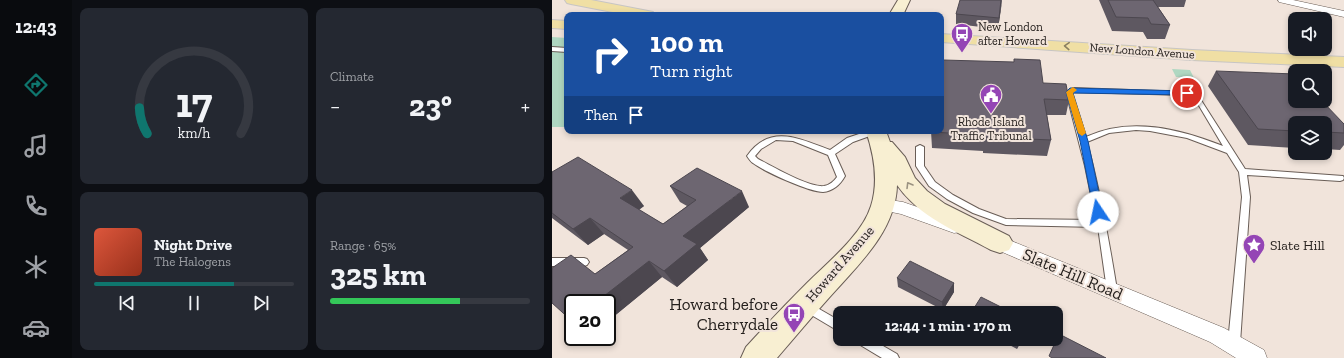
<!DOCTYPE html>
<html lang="en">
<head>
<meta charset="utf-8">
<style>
	:root { --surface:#171b24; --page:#242831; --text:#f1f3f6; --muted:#9ea1a6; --line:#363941; --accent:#0f766e }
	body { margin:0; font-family:"Zilla Slab",serif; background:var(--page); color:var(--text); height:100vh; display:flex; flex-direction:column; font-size:15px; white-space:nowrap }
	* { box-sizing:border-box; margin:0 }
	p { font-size:13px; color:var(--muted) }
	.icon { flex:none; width:22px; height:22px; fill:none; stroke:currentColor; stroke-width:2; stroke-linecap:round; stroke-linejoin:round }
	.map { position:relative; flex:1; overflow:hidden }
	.side { display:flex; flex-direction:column; gap:8px; padding:8px; background:#0d0f14; width:480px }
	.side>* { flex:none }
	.guide { position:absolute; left:12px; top:12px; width:380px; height:122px; border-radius:8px; box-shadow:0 2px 6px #0003; background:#1a4fa0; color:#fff; overflow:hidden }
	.buttons { position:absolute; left:736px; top:12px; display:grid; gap:8px }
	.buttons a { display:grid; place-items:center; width:44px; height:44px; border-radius:8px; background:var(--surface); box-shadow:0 2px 6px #0003; font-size:20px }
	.speed { position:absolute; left:12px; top:294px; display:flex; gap:8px; font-size:20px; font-weight:700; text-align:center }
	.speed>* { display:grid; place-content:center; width:52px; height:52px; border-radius:50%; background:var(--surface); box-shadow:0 2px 6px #0003; line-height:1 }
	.speed .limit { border:2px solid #111; border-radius:6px; background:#fff; color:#111 }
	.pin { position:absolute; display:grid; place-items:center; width:34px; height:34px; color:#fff; margin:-17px; border:2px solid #fff; border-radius:50%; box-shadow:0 1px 4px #0007 }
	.me { position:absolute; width:44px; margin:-22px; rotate:349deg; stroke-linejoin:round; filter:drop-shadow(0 0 3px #0008) }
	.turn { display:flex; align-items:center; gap:14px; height:84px; padding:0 20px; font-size:18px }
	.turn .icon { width:52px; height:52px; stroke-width:2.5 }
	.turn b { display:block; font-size:28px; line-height:34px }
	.then { display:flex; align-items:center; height:38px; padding:0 20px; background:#0003; gap:8px; font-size:15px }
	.big { font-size:30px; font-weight:700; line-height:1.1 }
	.side .widget { flex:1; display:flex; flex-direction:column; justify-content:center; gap:6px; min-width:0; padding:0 14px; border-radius:8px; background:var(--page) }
	.side .dial { align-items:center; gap:0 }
	.dial svg { height:104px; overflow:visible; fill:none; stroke:var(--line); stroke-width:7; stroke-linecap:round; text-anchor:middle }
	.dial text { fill:var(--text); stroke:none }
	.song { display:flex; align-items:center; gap:12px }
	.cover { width:48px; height:48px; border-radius:6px; background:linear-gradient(135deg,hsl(10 70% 55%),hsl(10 70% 35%)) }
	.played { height:4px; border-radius:2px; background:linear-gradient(90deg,var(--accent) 70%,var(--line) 70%) }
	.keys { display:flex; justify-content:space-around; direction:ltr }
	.heat { display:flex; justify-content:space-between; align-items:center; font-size:22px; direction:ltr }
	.charge { height:6px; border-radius:3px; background:linear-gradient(90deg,#34c759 65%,var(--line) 0) }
	.side .tiles { flex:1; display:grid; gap:8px; grid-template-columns:repeat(2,1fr) }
	.trip { position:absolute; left:281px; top:306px; width:230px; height:40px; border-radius:8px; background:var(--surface); box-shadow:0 2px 6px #0003; font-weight:700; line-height:40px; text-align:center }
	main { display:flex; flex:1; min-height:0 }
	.tab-bar { display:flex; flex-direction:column; width:72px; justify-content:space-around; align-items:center; background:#090b0e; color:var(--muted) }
	.tab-bar .icon { width:28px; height:28px }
	.tab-bar .on { color:var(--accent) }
	.tab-bar b { font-size:18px; color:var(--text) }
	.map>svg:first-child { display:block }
	.green { fill:#afd7c1 }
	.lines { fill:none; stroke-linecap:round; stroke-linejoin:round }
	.lane-casing { stroke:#695d56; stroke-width:2 }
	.street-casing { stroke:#695d56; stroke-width:1 }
	.secondary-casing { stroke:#695d56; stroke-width:2 }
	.primary-casing { stroke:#c7c5c4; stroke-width:2 }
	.lane { fill:#fff; fill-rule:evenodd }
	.street { fill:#fff; fill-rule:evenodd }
	.secondary { fill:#f8efd2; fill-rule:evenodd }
	.primary { fill:#f0dfa4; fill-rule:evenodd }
	.wall { fill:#5e5861 }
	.shaded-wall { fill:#4c474f }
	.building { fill:#6d6671; stroke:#4c474f }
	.oneway { stroke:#8b8061 }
	.oneway2 { stroke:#9a9281 }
	.route { fill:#1a73e8; stroke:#114b97 }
	.slow { fill:#f59e0b }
	.labels { text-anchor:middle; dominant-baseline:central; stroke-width:4; stroke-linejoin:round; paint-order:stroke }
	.far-poi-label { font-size:12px; fill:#26211e; stroke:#f1e4db; text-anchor:start }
	.far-street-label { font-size:12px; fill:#26211e; stroke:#f1e4db }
	.poi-label { font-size:14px; fill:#26211e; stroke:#f1e4db; text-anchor:start }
	.street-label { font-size:14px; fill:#26211e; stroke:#f1e4db }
	.near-street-label { font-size:17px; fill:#26211e; stroke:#f1e4db }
	.near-poi-label { font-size:17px; fill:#26211e; stroke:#f1e4db; text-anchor:end }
</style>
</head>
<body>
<main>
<nav class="tab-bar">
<b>12:43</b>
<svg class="icon on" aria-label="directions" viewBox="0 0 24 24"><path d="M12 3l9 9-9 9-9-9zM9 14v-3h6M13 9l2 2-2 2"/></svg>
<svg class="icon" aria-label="music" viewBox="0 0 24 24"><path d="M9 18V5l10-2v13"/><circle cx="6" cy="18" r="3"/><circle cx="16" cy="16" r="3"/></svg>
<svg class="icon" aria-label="phone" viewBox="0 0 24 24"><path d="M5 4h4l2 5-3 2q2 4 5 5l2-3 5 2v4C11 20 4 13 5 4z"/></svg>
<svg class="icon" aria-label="climate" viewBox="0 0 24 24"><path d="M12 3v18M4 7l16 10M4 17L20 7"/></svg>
<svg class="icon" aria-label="car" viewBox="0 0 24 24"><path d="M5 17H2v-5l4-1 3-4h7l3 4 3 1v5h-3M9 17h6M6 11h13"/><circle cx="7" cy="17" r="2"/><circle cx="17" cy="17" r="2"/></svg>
</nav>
<section class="side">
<div class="tiles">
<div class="widget dial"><svg viewBox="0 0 100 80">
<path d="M14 69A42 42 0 1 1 86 69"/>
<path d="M14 69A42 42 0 0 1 8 49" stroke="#0f766e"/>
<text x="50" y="56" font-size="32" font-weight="700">17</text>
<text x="50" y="72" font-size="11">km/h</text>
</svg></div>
<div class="widget"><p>Climate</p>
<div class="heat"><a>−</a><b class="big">23°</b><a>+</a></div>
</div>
<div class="widget">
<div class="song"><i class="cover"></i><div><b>Night Drive</b><p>The Halogens</p></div></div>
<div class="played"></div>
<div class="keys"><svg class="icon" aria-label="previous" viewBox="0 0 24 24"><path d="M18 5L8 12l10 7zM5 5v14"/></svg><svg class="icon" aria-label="pause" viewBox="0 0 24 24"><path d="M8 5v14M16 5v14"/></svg><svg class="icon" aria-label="next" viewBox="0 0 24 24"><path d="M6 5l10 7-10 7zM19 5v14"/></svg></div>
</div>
<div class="widget"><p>Range · 65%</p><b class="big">325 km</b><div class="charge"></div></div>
</div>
</section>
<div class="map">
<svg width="792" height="358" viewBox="0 0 792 358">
	<rect width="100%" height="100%" fill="#f1e4db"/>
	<!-- green -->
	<path class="green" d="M 0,37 L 15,38 L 15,127 L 0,127 Z
		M 620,69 L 638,70 L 642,78 L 624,77 Z"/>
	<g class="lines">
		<!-- lane casing -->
		<g class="lane-casing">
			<path id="lane" d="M 0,47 L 15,48 L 15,52 L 0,51 Z
				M 521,88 L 637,92 L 647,97 L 693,169 L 791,176 L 792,178 L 791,180 L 788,181 L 695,175 L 698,197 L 688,343 L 686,347 L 682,348 L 678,347 L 676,343 L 690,197 L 687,172 L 675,153 L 635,138 L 598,131 L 584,130 L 557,133 L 535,142 C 548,191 557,240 565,290 L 564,293 L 560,294 L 556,293 L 555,290 L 546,227 L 454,225 L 421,213 L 395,199 L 377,186 L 364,166 L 364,147 L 368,145 L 372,147 L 372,166 L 383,182 L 401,195 L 427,209 L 454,219 L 544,220 L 533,166 L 514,92 ZM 522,92 L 634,95 L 643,99 L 671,146 C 628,129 578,116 534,137 L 520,93 Z
				M 316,131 L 327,131 L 326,133 L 301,142 L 283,154 L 293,176 C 288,185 281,191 271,192 C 257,192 213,172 201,163 C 199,162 197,159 195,156 C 218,123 248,139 278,150 L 295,138 ZM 224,140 L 241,141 L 276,155 L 285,177 C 282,181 278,185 272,186 C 257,188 220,166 206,159 L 203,156 L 209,149 Z
				M 0,258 L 32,258 L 35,259 L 37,262 L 35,265 L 32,266 L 0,266 Z
				M 255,302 L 288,321 L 288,332 L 251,310 L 250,307 L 251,304 Z
				M 303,339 L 319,339 L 345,354 L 347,358 L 330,358 L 305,343 Z"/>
		</g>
		<!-- street casing -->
		<g class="street-casing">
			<path id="street" d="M 726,0 L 741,0 L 792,11 L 792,17 L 727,2 Z
				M 331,199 L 351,202 L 408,222 L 410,227 L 408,232 L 402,233 L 349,214 L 325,209 L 323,205 L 325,201 Z
				M 440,233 L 672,328 L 712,350 L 715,358 L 684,358 L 658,342 L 434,245 L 431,240 L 434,235 Z"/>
		</g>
		<!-- secondary casing -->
		<g class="secondary-casing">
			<path id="secondary" d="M 346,0 L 358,0 L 351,15 L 337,15 Z
				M 314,131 L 334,131 L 338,142 L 340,142 L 353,157 L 363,178 L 375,191 L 393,204 L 457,236 L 461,243 L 457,250 L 448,253 L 439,250 C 406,232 367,217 345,185 C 344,232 304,267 275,300 C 258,319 242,338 225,358 L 189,358 L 194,347 C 214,325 234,304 255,283 C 276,262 310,235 319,206 C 327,181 322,155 314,131 Z"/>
		</g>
		<!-- primary casing -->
		<g class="primary-casing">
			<path id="primary" d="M 13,0 L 39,0 L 96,11 L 101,12 L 103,15 L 76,15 L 19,4 L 15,3 Z
				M 0,20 L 15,21 L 15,29 L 0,28 Z
				M 389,34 L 640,50 L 792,57 L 792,67 L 640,60 L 389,42 Z"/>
		</g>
		<!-- lane -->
		<use href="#lane" class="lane"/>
		<!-- street -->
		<use href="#street" class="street"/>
		<!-- secondary -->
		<use href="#secondary" class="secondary"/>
		<!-- primary -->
		<use href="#primary" class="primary"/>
	</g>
	<!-- wall -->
	<path class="wall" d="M 450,0 L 446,29 L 404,24 L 404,14 Z
		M 547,0 L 634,0 L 632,7 L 606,7 L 618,25 L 613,39 L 595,39 L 591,32 L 560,31 Z
		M 462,59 L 491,83 L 517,100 L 514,115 L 495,115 L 499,140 L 495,156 L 431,153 L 431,151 L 380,148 L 379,131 L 462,62 Z
		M 664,71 L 792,124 L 792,145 L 788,150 L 773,149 L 773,123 L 743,123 L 743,148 L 696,145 L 656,86 Z
		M 0,172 L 92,206 L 87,210 L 111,224 L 135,206 L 128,202 L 118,186 L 197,207 L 148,248 L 156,260 L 125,287 L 110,277 L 55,322 L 55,303 L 43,274 L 76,250 L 52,234 L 36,245 L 0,218 Z
		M 345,278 L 402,283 L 402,292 L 391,310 L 346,287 Z
		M 446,339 L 470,339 L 465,349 Z"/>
	<!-- shaded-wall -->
	<path class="shaded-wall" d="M 450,0 L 449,9 L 446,29 L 447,18 Z
		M 80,190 L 92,206 L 80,214 L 68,198 Z
		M 190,191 L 197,207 L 148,248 L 156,260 L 125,287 L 112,271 L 131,236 Z
		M 38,218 L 52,234 L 36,245 L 21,229 Z
		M 97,261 L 110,277 L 55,322 L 55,303 L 43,303 Z
		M 402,283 L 402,292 L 391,310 L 390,302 Z
		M 468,339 L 470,339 L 465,349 L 467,341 Z"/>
	<!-- building -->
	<path class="building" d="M 408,0 L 449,0 L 447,18 L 404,14 Z
		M 556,0 L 601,0 L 618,25 L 599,24 L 596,18 L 564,17 Z
		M 462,59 L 488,60 L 491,83 L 514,84 L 517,100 L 492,99 L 499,140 L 432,137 L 432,135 L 379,132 L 379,131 L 389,131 L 389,72 L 391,60 L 462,62 Z
		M 664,71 L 743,74 L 743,101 L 770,101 L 792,124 L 792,133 L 773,132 L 773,123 L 743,123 L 743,131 L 706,129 Z
		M 26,157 L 80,190 L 68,198 L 111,224 L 144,200 L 118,186 L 145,168 L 190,191 L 131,236 L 145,244 L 112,271 L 97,261 L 43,303 L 21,303 L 21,320 L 20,321 L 0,303 L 0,268 L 19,255 L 43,274 L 81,247 L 38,218 L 21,229 L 0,213 L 0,172 Z
		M 358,261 L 402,283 L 390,302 L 345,278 Z
		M 429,297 L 461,313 L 419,313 Z
		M 507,334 L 554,358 L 500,358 L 497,356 Z
		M 463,339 L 468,339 L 467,341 Z"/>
	<!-- one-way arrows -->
	<defs><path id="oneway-chevron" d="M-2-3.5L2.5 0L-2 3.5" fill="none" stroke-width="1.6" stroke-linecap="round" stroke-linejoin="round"/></defs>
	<use class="oneway" href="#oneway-chevron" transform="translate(515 46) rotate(-177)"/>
	<use class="oneway2" href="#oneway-chevron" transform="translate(357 185) rotate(-121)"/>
	<!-- route -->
	<path class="route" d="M 518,88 L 635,91 L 638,93 L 635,95 L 521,93 L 536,141 L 551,212 L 550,215 L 543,215 L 542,212 L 528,141 L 514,92 Z"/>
	<!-- slow -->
	<path class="slow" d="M 521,87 L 525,90 L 521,93 L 534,133 L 530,136 L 526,133 L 514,92 Z"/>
	<!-- icons -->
	<defs>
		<g id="bus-pin" transform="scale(1.15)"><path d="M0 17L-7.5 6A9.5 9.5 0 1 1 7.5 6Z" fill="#9445b5" stroke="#f1e4db"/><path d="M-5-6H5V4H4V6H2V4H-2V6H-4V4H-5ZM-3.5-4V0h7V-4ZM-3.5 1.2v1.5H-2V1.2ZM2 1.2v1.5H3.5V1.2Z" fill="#fff"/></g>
		<g id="civic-pin" transform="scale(1.15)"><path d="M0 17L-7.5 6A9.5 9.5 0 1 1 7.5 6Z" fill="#9445b5" stroke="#f1e4db"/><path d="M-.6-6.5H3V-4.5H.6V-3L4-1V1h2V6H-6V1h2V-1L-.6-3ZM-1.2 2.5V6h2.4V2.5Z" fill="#fff"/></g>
		<g id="sight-pin" transform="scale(1.15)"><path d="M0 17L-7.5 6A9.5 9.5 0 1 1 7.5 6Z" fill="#9445b5" stroke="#f1e4db"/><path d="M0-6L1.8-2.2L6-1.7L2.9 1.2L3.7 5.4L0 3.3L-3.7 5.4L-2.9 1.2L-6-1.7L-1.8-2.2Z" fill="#fff"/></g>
	</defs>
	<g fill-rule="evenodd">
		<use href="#bus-pin" x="410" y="34"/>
		<use href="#civic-pin" x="439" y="95"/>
		<use href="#sight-pin" x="702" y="245"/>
		<use href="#bus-pin" x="242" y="314"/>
	</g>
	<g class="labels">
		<!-- far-poi labels -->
		<g class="far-poi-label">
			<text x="426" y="27">New London<tspan x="426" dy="14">after Howard</tspan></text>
			<text x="439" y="122" text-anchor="middle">Rhode Island<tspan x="439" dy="14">Traffic Tribunal</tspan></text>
		</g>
		<!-- far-street labels -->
		<g class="far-street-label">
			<text transform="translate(590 51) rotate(4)">New London Avenue</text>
		</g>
		<!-- poi labels -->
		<g class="poi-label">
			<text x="718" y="245">Slate Hill</text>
		</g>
		<!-- street labels -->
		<g class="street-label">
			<text transform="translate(288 264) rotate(-49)">Howard Avenue</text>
		</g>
		<!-- near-street labels -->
		<g class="near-street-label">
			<text transform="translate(521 274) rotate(23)">Slate Hill Road</text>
		</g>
		<!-- near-poi labels -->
		<g class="near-poi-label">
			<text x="226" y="304">Howard before<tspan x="226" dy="20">Cherrydale</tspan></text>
		</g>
	</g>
</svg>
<div class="buttons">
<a><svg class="icon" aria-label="sound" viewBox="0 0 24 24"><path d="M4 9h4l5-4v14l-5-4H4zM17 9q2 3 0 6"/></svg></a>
<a><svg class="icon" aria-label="search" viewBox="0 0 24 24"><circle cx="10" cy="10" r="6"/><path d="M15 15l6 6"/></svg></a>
<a><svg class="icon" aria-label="layers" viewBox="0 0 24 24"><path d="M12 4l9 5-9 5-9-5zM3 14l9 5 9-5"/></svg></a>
</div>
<div class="speed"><div class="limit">20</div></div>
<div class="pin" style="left:635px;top:93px;background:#d93025"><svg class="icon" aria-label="arrive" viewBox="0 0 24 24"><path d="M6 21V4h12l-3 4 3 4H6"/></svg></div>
<svg class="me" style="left:546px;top:212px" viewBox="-20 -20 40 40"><circle r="19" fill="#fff"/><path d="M0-13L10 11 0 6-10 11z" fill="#1a73e8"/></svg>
<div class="trip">12:44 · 1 min · 170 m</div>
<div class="guide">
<div class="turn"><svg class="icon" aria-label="right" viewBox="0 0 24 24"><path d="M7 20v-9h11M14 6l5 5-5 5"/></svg><div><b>100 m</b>Turn right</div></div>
<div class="then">Then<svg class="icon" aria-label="arrive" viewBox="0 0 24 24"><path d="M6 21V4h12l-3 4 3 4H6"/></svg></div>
</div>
</div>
</main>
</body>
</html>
